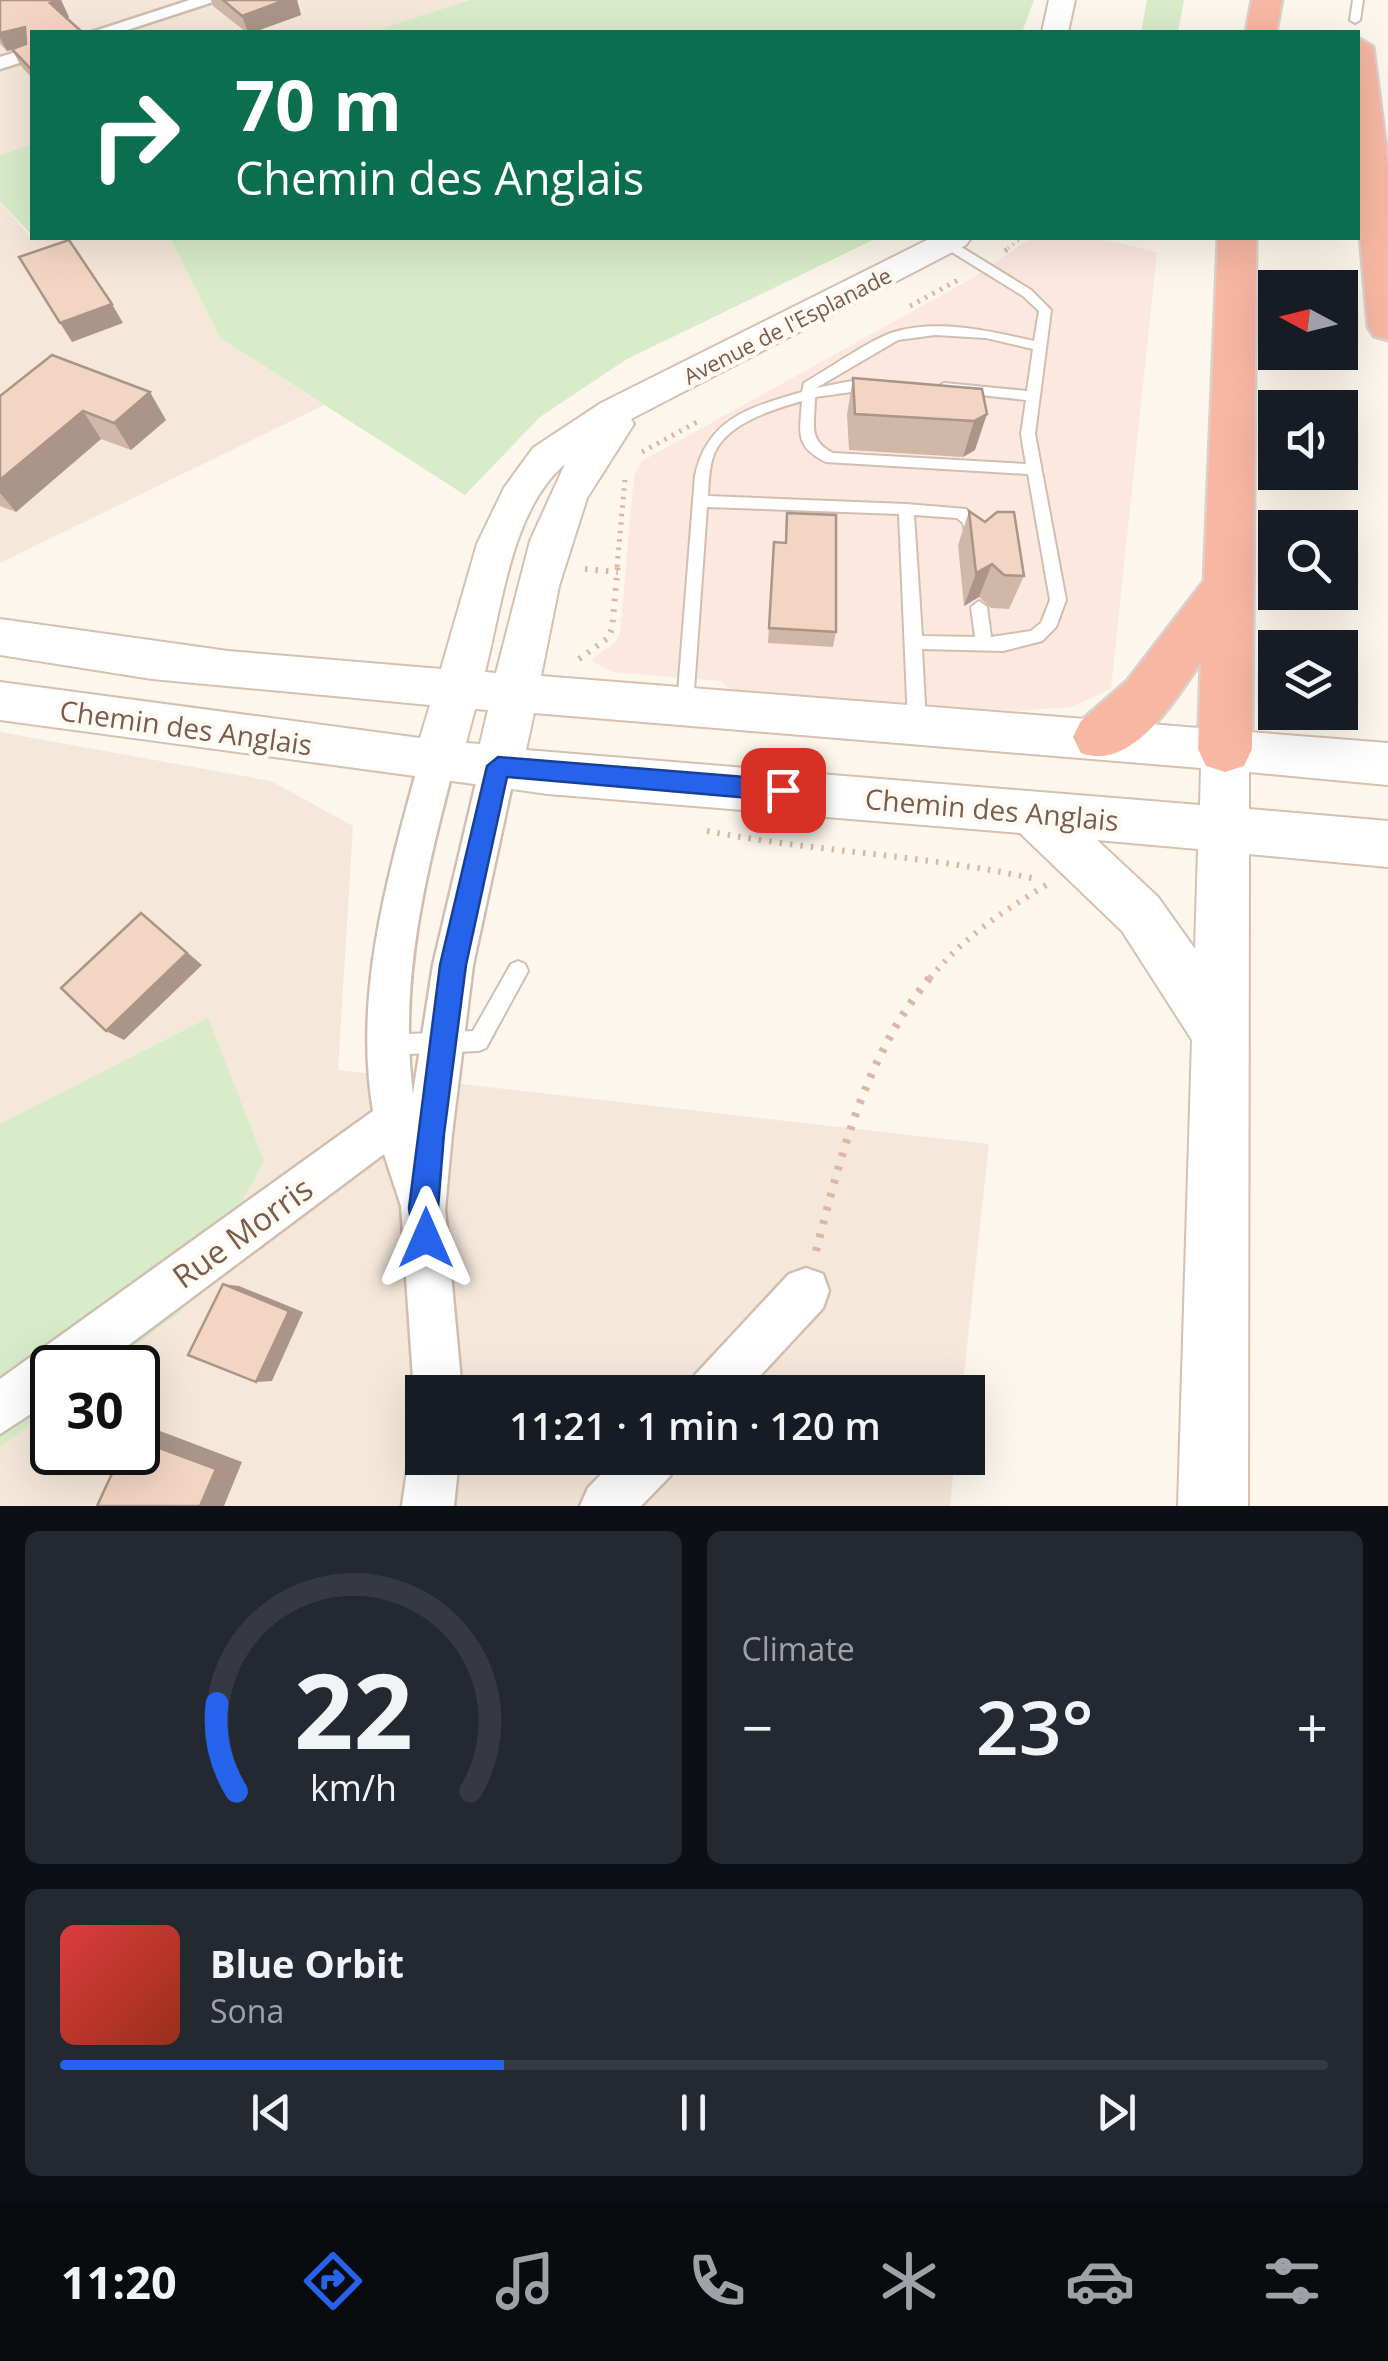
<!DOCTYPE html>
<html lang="en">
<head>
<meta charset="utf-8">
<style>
	:root { --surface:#171b24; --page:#242831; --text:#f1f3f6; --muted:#9ea1a6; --line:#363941; --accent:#2563eb }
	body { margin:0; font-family:"Open Sans",sans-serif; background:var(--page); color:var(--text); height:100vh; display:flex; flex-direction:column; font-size:38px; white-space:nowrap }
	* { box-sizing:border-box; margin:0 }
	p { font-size:32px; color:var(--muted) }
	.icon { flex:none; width:55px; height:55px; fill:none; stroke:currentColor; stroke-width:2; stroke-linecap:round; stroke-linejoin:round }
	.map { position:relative; height:1506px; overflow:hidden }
	.side { display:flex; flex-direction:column; gap:25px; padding:25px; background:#0d0f14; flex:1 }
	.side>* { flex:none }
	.top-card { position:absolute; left:30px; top:30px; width:1330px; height:210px; border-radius:0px; box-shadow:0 10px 40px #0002; background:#0b6e4f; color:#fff; overflow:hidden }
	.needle { width:65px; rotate:277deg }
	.buttons { position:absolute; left:1258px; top:270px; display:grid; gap:20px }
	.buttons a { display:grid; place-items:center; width:100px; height:100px; border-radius:0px; background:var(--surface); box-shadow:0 10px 40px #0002; font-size:50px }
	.speed { position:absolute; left:30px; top:1345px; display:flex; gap:20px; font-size:50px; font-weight:700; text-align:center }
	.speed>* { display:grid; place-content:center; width:130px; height:130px; border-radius:50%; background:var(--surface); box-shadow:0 10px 40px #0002; line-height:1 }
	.speed .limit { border:5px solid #111; border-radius:15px; background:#fff; color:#111 }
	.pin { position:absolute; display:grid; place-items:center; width:85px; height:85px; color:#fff; margin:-42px; border-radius:20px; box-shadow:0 5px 15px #0006 }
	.me { position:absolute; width:110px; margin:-55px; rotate:0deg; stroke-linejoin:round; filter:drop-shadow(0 0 8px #0008) }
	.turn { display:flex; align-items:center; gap:35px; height:210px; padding:0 40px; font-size:45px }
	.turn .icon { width:130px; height:130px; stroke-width:2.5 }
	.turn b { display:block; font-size:70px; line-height:85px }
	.big { font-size:75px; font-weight:600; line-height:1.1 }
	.side .tile { flex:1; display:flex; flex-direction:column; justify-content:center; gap:15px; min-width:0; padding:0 35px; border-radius:15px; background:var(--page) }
	.side .dial { align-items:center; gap:0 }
	.dial svg { height:260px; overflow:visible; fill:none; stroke:var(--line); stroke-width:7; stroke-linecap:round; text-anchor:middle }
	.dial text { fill:var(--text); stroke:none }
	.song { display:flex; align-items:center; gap:30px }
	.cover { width:120px; height:120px; border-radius:15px; background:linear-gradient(135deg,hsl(0 70% 55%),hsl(10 70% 35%)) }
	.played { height:10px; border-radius:5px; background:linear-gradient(90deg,var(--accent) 35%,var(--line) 35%) }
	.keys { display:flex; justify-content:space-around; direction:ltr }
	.heat { display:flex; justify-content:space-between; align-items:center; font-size:55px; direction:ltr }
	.side .tiles { flex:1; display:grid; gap:25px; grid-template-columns:1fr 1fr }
	.tile:last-child { grid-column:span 2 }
	.trip { position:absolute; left:405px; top:1375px; width:580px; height:100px; border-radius:0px; background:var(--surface); box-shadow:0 10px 40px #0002; font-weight:600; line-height:100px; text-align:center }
	.tab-bar { display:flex; height:160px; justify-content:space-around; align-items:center; background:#090b0e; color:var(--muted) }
	.tab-bar .icon { width:70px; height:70px }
	.tab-bar .active { color:var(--accent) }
	.tab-bar b { font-size:45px; color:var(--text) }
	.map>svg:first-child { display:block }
	.residential { fill:#f5e8da; fill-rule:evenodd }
	.commercial { fill:#fde8e0 }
	.green { fill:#d8ecc9 }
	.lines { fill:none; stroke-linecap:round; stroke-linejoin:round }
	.lane-casing { stroke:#d1beb0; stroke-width:4 }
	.street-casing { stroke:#d1beb0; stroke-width:5 }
	.secondary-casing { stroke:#d6c0b0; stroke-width:4 }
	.highway-casing { stroke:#dad1cd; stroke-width:5 }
	.path-far3 { stroke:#d9b8a5; stroke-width:4; stroke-dasharray:1 5; stroke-linecap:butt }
	.path-far2 { stroke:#d9b8a5; stroke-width:5; stroke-dasharray:2.5 6; stroke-linecap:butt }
	.path-far1 { stroke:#d9b8a5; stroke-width:6; stroke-dasharray:2.5 8; stroke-linecap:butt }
	.path { stroke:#d9b8a5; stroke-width:8; stroke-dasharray:4 10; stroke-linecap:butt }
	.lane { fill:#fff; fill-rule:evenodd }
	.street { fill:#fff; fill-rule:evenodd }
	.secondary { fill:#fff; fill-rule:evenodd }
	.highway { fill:#f7b7a3; fill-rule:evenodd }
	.wall { fill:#d1b7a8 }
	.shaded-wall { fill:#aa9588 }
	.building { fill:#f3d5c3; stroke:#aa9588; stroke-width:2.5 }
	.route { fill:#2563eb; stroke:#184099; stroke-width:2.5 }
	.labels { text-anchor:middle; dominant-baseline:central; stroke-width:9; stroke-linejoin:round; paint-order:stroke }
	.far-street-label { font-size:22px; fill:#7a5c4d; stroke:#fffaf3 }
	.street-label { font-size:28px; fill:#7a5c4d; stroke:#fffaf3 }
	.near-street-label { font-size:32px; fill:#7a5c4d; stroke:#fffaf3 }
</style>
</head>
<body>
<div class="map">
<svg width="1388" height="1506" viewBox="0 0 1388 1506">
	<rect width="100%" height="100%" fill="#fdf6ec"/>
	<!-- residential -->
	<path class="residential" d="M 0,0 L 469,0 L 371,32 L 32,32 L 32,144 L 0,155 Z
		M 0,203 L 32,238 L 170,238 L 220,338 L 324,405 L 0,563 Z
		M 0,732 L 271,781 L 353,826 L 338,1070 L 989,1144 L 962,1392 L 422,1392 L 422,1458 L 955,1458 L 950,1506 L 0,1506 ZM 52,1368 L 138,1368 L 138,1452 L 52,1452 Z"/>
	<!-- commercial -->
	<path class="commercial" d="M 1031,238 L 1097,238 L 1157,252 L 1111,689 L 1071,707 L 1011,711 L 730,690 L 721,681 L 613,672 L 590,660 L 615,643 L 620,633 L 634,476 L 642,461 L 971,279 Z"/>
	<!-- green -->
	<path class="green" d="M 469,0 L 1034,0 L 1022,32 L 371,32 Z
		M 1147,0 L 1184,0 L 1178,32 L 1141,32 Z
		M 32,144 L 32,235 L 0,202 L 0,155 Z
		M 170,238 L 877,238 L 627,359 L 540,417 L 465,495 L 220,338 Z
		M 208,1018 L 264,1161 L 182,1311 L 106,1367 L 52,1368 L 52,1408 L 0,1447 L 0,1124 Z"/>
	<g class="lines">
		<!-- lane casing -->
		<g class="lane-casing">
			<path id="lane" d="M 1353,0 L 1363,0 L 1360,20 L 1355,23 L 1350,20 Z
				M 942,240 L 950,240 L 1031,290 L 1051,310 L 1035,434 L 1066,600 L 1056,627 L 1042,641 L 1003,651 L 922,649 L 926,723 L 923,728 L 911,728 L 908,723 L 899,514 L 707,507 L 693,705 L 691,710 L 679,710 L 677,705 L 695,476 C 707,418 751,407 802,392 L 804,383 C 827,370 871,339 894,332 C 939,319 990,331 1034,341 L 1039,311 L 1023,296 L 942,246 ZM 935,335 L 986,338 L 1033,349 L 1027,391 L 944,383 L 937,387 L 944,391 L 1026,400 L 1021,434 L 1026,464 L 833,453 C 807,440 815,424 815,397 L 873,389 L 880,385 C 863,375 835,385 816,388 L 898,340 ZM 802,401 C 800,433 794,446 826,462 L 1028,474 L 1050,600 L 1041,623 L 1031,631 L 991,637 L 987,607 L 979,601 L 971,607 L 975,637 L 922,636 L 914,515 L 957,518 L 963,523 L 968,542 L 973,544 L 981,538 L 977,521 L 966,509 L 906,504 L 708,496 C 709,481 709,461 717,448 C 732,422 774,409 802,401 Z
				M 518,961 L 525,964 L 528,971 L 486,1048 L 479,1051 L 387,1055 L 380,1052 L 377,1045 L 380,1038 L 387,1035 L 473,1031 L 511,964 Z"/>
		</g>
		<!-- street casing -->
		<g class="street-casing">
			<path id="street" d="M 190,0 L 219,0 L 121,32 L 92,32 Z
				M 32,47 L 32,59 L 0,69 L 0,57 Z
				M 438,743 L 450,747 L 456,758 C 427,868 398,980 413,1094 L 433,965 L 480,766 L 486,755 L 498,751 L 510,755 L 516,766 L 473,965 L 452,1134 L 445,1209 L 462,1392 L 422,1392 L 422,1410 L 414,1392 L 401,1206 L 384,1154 L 98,1368 L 52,1368 L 52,1400 L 0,1434 L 0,1379 L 373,1111 C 353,992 389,872 420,758 L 426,747 Z
				M 806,1268 L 823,1274 L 829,1291 L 823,1308 L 745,1392 L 688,1392 L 695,1375 L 789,1274 Z
				M 422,1438 L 422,1458 L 459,1458 L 454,1506 L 402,1506 L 409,1458 L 416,1440 Z
				M 617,1458 L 677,1458 L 670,1476 L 641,1506 L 580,1506 L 588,1488 Z"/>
		</g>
		<!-- secondary casing -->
		<g class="secondary-casing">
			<path id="secondary" d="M 1049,0 L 1075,0 L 1068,32 L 1042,32 Z
				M 931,238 L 971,238 L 966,245 L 631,419 L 634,424 L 587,498 L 559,586 L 541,676 L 1388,743 L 1388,785 L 1249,772 L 1249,809 L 1388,821 L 1388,867 L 1249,854 L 1248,1506 L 1178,1506 L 1192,1040 L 1122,931 L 1020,833 L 548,794 L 0,720 L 0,682 L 420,738 L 430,705 L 152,679 L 0,655 L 0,619 L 228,651 L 441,669 L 477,544 L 504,488 L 533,448 L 601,403 ZM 565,464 L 530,541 L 496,673 L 485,672 C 502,607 511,510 565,464 ZM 475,709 L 488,710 L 480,744 L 466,743 ZM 534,713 L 1201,768 L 1200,805 L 526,750 ZM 1097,840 L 1198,849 L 1195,949 L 1158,897 Z"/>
		</g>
		<!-- highway casing -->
		<g class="highway-casing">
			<path id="highway" d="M 1252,0 L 1282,0 L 1276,32 L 1246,32 Z
				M 1358,38 L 1373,47 L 1388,164 L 1388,340 L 1374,336 L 1368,327 L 1358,213 Z
				M 1218,238 L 1256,238 L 1252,749 L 1244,766 L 1225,772 L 1206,766 L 1198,749 L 1201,662 C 1175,699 1133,772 1081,753 L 1073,737 L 1081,721 L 1127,681 L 1204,581 Z"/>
		</g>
		<!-- path-far3 -->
		<path class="path-far3" d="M 1008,248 L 1022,238"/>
		<!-- path-far2 -->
		<path class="path-far2" d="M 1005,251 L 1012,246
			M 910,306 L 960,279
			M 642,452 L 697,422
			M 617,567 L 625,479"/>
		<!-- path-far1 -->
		<path class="path-far1" d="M 585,569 L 618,572
			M 579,659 L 608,638 L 612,629 L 618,564
			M 707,831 C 816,852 927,855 1036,879
			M 930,978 C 964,937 1003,911 1048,884"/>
		<!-- path -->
		<path class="path" d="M 816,1251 C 841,1155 866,1053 932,975"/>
		<!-- lane -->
		<use href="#lane" class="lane"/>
		<!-- street -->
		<use href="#street" class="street"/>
		<!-- secondary -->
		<use href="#secondary" class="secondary"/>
		<!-- highway -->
		<use href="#highway" class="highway"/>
	</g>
	<!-- wall -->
	<path class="wall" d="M 0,0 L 61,0 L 69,17 L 32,32 L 32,78 L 21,66 L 12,50 L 7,51 L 0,44 Z
		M 211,0 L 297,0 L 301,15 L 254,32 L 246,32 L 213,6 Z
		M 853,378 L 982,389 L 975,450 L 963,457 L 849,450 L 847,414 Z
		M 0,396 L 166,420 L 131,450 L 101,439 L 16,512 L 0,506 Z
		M 969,511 L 1024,576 L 1009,609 L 991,608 L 979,597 L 964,606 L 958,545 Z
		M 787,513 L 836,632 L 833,647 L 768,643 L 774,542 L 785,543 Z"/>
	<!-- shaded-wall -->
	<path class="shaded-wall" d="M 61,0 L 69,17 L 58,20 L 50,3 Z
		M 285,0 L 297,0 L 301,15 L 254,32 L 248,32 L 242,16 Z
		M 25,27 L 32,44 L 7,51 L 0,38 L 0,33 Z
		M 112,304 L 123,323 L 72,342 L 60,323 Z
		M 150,392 L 166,420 L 131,450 L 114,423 Z
		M 83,411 L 101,439 L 16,512 L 0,493 L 0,480 Z
		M 987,414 L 975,450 L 963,457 L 974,421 Z
		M 992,564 L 979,597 L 964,606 L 976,573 Z
		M 141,913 L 202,965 L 124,1040 L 106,1031 Z
		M 223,1284 L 239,1286 L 303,1312 L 272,1381 L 256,1382 Z
		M 160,1431 L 242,1462 L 224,1506 L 200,1506 L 138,1440 L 138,1435 Z"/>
	<!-- building -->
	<path class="building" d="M 0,0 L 60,0 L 50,3 L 82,32 L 32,32 L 32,70 L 12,49 L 26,44 L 25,27 L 0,33 Z
		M 223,0 L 285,0 L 242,16 Z
		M 69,240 L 112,304 L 60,323 L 19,257 Z
		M 52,355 L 150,392 L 114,423 L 83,411 L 0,480 L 0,396 Z
		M 853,378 L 982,389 L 987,414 L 974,421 L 855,414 Z
		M 969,511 L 985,522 L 997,512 L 1014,512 L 1024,576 L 1004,575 L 992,564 L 976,573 Z
		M 787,513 L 836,515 L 836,632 L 769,628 L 774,542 L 786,543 Z
		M 141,913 L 187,953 L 106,1031 L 61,988 Z
		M 223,1284 L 289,1311 L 256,1382 L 188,1355 Z
		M 138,1440 L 216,1469 L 200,1506 L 97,1506 L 122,1452 L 138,1452 Z"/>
	<!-- route -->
	<path class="route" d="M 498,757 L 783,780 L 795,790 L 783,801 L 507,777 L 466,965 L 444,1134 L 438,1208 L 440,1238 L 436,1248 L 426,1253 L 415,1248 L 409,1208 L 440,965 L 487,766 Z"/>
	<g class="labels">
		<!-- far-street labels -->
		<g class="far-street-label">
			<text transform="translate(787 325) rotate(-27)">Avenue de l'Esplanade</text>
		</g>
		<!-- street labels -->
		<g class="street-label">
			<text transform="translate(186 727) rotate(8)">Chemin des Anglais</text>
			<text transform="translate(992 809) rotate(5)">Chemin des Anglais</text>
		</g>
		<!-- near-street labels -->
		<g class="near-street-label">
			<text transform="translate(242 1232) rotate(-36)">Rue Morris</text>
		</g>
	</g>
</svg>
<div class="buttons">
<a><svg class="needle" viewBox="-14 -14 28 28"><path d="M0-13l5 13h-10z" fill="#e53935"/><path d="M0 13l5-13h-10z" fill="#9ea1a6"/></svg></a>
<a><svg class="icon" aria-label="sound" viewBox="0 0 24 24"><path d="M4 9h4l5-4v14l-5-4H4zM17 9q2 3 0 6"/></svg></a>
<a><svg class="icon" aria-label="search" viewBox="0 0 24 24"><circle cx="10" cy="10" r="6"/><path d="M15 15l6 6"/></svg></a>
<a><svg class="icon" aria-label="layers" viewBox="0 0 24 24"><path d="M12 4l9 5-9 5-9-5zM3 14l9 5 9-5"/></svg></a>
</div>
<div class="speed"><div class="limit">30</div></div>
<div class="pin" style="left:783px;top:790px;background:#d93025"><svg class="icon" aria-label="arrive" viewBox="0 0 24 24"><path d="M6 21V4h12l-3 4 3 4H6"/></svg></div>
<svg class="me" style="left:426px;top:1238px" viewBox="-20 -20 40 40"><path d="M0-17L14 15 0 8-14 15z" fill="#2563eb" stroke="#fff" stroke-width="4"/></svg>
<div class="trip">11:21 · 1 min · 120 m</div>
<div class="top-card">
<div class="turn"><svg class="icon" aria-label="right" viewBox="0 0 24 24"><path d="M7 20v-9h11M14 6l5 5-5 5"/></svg><div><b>70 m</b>Chemin des Anglais</div></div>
</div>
</div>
<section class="side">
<div class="tiles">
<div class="tile dial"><svg viewBox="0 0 100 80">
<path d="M14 69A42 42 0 1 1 86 69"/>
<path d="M14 69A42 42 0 0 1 8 42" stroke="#2563eb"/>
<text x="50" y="56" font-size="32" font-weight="700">22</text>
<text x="50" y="72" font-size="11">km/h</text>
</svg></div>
<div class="tile"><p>Climate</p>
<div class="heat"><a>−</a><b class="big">23°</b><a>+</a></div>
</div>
<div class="tile">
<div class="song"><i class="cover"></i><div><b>Blue Orbit</b><p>Sona</p></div></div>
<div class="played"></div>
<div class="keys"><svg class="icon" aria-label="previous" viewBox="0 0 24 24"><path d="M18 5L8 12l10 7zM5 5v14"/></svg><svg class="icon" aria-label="pause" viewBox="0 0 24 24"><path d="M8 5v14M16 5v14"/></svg><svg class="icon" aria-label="next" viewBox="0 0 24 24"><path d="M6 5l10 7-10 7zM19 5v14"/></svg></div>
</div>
</div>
</section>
<nav class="tab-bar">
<b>11:20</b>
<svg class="icon active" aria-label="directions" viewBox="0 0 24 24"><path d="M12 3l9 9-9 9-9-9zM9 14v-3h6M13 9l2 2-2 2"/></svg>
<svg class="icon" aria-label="music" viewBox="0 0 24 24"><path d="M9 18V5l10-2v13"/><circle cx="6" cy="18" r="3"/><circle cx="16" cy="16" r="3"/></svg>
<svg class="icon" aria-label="phone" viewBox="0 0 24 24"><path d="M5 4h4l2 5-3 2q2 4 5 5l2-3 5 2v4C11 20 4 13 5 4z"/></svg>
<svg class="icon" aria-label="climate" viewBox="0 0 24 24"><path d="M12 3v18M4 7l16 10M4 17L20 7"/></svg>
<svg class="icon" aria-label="car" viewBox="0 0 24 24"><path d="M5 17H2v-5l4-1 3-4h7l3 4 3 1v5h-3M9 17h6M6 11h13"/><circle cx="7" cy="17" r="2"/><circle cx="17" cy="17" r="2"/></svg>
<svg class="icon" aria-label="filters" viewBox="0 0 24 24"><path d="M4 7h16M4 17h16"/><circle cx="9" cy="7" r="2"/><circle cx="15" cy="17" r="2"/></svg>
</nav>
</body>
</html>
